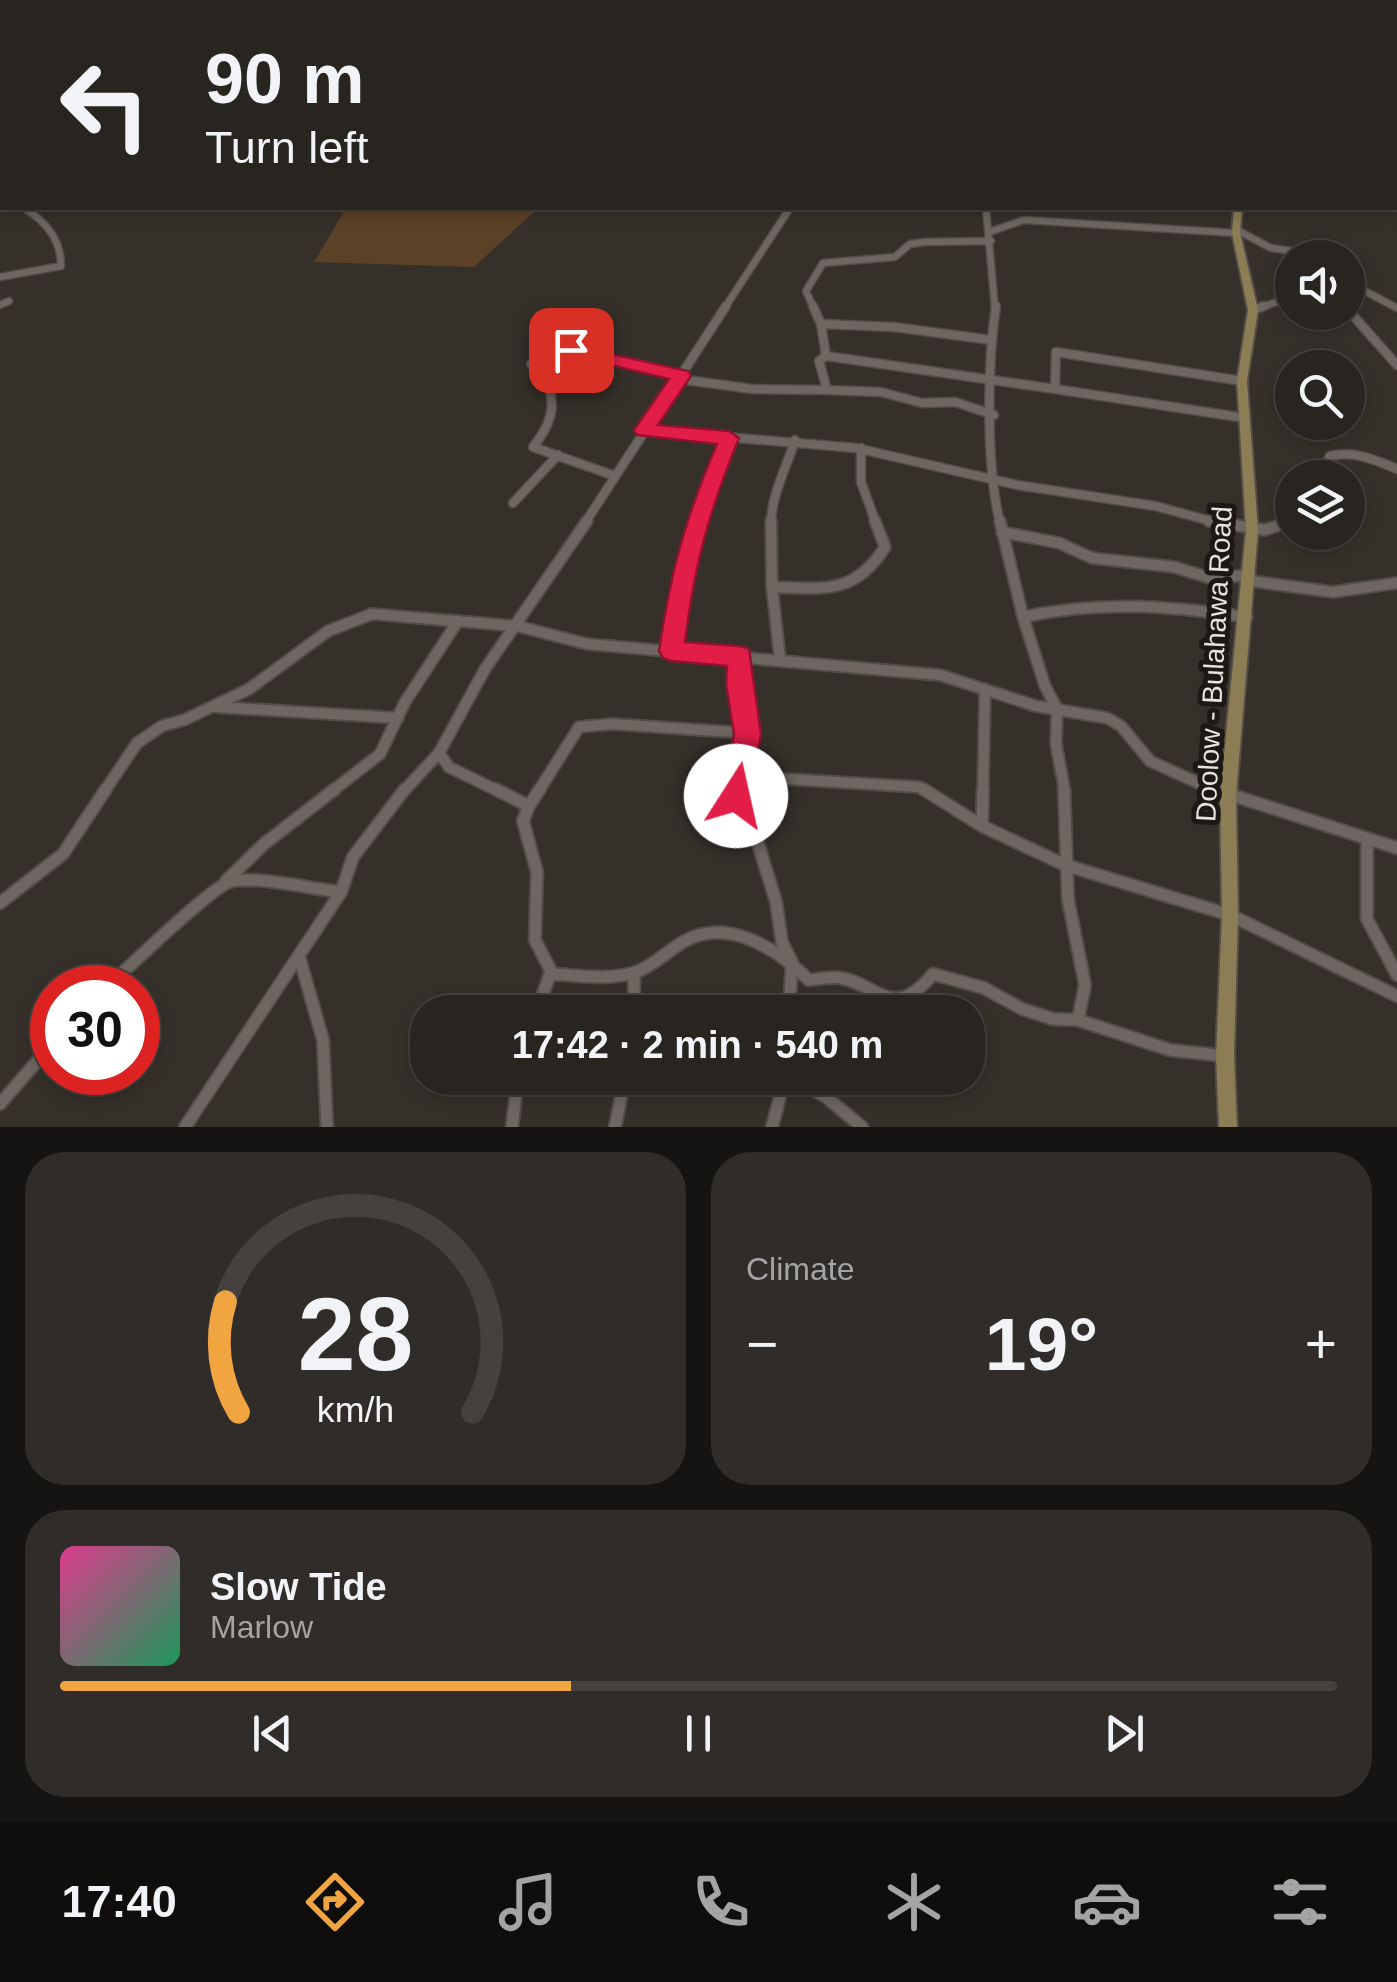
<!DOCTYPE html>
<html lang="en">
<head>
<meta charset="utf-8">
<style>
	:root { --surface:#282420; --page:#302c29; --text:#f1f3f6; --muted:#a5a4a5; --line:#44413e; --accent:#f1a540 }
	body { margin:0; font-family:Helvetica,sans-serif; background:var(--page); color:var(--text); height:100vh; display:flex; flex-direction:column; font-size:38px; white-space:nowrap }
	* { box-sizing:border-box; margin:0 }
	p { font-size:32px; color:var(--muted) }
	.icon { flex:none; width:55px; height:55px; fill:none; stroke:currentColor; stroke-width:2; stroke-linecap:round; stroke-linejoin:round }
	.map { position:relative; height:1127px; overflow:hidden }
	.sheet { display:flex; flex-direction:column; gap:25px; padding:25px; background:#161412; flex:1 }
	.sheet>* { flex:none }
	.guide { position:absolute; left:0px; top:0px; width:1398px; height:210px; box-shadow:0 5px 15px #0003,0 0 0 2px var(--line); background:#282420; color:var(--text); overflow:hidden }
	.controls { position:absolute; left:1275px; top:240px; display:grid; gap:20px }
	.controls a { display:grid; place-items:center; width:90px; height:90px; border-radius:50%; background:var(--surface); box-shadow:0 5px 15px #0003,0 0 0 2px var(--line); font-size:50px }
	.speed { position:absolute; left:30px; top:965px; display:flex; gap:20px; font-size:50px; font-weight:700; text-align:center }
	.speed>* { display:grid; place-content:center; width:130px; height:130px; border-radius:50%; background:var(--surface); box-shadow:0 5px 15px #0003,0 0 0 2px var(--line); line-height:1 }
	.speed .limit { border:15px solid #d22; background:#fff; color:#111 }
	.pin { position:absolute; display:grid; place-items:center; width:85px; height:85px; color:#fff; margin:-42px; border-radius:20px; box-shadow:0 5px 15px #0006 }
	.me { position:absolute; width:110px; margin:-55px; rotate:10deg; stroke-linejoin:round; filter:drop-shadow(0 0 8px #0008) }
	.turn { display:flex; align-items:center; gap:35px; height:210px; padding:0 40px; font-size:45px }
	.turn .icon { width:130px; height:130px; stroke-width:2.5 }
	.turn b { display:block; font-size:70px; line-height:85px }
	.big { font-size:75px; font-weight:600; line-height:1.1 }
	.sheet .widget { flex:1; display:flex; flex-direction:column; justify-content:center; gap:15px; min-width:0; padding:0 35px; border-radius:40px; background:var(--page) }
	.sheet .dial { align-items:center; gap:0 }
	.dial svg { height:260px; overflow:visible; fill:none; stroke:var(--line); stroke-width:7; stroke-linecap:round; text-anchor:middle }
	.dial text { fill:var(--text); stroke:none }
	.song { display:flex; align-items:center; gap:30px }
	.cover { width:120px; height:120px; border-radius:15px; background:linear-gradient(135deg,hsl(330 70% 55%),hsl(150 70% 35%)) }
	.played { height:10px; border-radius:5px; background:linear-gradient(90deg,var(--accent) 40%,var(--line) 40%) }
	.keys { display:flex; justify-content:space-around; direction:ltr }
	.heat { display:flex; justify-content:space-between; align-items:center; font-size:55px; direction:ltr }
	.sheet .tiles { flex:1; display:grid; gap:25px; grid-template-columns:1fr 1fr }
	.widget:last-child { grid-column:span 2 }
	.trip { position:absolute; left:410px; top:995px; width:575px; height:100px; border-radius:40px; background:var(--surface); box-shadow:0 5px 15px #0003,0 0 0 2px var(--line); font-weight:600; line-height:100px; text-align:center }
	.tab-bar { display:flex; height:160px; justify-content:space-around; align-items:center; background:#100e0d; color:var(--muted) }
	.tab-bar .icon { width:70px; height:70px }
	.tab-bar .current { color:var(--accent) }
	.tab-bar b { font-size:45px; color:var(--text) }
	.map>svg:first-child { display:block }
	.green { fill:#5b4226 }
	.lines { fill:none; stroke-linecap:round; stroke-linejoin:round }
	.street-far4-casing { stroke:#524d48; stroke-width:8 }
	.street-far3-casing { stroke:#524d48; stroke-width:9 }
	.street-far2-casing { stroke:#524d48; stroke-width:11 }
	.street-far1-casing { stroke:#524d48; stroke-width:14 }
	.street-casing { stroke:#524d48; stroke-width:15 }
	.secondary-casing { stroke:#524d48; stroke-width:4 }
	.street-far4 { stroke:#6e6761; stroke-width:5 }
	.street-far3 { stroke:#6e6761; stroke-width:6 }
	.street-far2 { stroke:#6e6761; stroke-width:8 }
	.street-far1 { stroke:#6e6761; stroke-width:10 }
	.street { stroke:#6e6761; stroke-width:11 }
	.secondary { fill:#8c7d54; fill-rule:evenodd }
	.route { fill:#e11d48; stroke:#92132f; stroke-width:2.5 }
	.labels { text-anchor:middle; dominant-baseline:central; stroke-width:10; stroke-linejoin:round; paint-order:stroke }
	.street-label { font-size:28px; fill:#e7e4e0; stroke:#1b1816 }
</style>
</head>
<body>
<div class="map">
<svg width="1397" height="1127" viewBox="0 0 1397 1127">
	<rect width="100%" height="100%" fill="#36302a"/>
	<!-- green -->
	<path class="green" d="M 346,208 L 538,208 L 474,267 L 314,262 Z"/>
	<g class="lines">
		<!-- street-far4 casing -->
		<g class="street-far4-casing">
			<path id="street-far4" d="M 1366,0 L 1370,2
				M 41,2 L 46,0
				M 73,2 L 89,0
				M 475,2 L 480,0
				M 0,40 L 2,36"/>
		</g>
		<!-- street-far3 casing -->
		<g class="street-far3-casing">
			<path id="street-far3" d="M 986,208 L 995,309
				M 1237,230 L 1271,248 L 1292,251 L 1304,258
				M 992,231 L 1024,220 L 1236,233
				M 0,277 L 61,266 C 61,239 46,222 24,208
				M 1348,282 L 1397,308
				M 0,305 L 9,301
				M 724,309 L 790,208
				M 814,309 L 806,291 L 823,263 L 895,257 L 910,244 L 925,242 L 991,241
				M 1256,309 L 1292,297"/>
		</g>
		<!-- street-far2 casing -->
		<g class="street-far2-casing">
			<path id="street-far2" d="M 813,306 L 821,324
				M 996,306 C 987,366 986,465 1000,523
				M 1253,310 L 1264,306
				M 1348,310 L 1397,365
				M 826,356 L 821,324 L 894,327 L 991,340
				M 679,379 L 752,389 L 827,390 L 819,361 L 826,356 L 1055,389 L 1056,352 L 1242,381
				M 1055,389 L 1245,418
				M 827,390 L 881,392 L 922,403 L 955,402 L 994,415
				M 644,430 L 856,448 L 1017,485 L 1155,506 L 1218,523
				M 861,448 L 861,482 L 876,523
				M 615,476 L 533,447 C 557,417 556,399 541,365 L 531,364 L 571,350 L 681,376
				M 1320,478 L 1330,456 C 1354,450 1375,460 1397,469
				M 513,503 L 558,455
				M 585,523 L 726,306
				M 695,523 L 729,438
				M 771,523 C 772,493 786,469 795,440
				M 1287,523 L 1292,520"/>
		</g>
		<!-- street-far1 casing -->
		<g class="street-far1-casing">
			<path id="street-far1" d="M 771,521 L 772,587 L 780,659
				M 1000,521 L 1023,617 L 1045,686 L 1057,709 L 1056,744 L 1065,792
				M 1209,521 L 1265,530 L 1291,521
				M 1002,532 L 1059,543 L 1092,558 L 1174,567 L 1210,578 L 1250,575
				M 1250,581 L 1333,592 L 1397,583
				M 772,587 C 823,589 855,595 885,547 L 875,521
				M 1023,617 C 1100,600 1170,606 1247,617
				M 671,651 L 696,521
				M 740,656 L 738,684 L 747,733 L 739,776 L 919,787 L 927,792
				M 216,707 L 398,718
				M 439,753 L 449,767 L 500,792
				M 104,792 L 137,743 L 162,726 L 184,720 L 249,689 L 328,631 L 372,614 L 517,626 L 587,644 L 940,675 L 1036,706 L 1107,718 L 1121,726 L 1150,761 L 1218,792
				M 331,792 L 380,754 L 405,702 L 458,621
				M 403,792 L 439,753 L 485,669 L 587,521
				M 538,792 L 579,727 L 612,724 L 747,733
				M 737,792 L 739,776
				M 983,792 L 985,689"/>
		</g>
		<!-- street casing -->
		<g class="street-casing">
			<path id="street" d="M 495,789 L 529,806 L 523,821 L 537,872 L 535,940 L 551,971 L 537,1012
				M 737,789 L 736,795 L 753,827 L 776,902 L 782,942 L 792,962 L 789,1012
				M 923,789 L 982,826 L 1065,865 L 1230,915 L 1397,996
				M 1064,789 L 1068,899 L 1085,985 L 1078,1020
				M 1213,789 L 1397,848
				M 529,806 L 540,789
				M 982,826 L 983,789
				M 1367,839 L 1367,919 L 1397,975
				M 226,881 L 264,844 L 335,789
				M 0,903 L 63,854 L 106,789
				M 299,956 L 323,1040 L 327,1127
				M 551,971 L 550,974 C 577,975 610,981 636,972 C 654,966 667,951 683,942 C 728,916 777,949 809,980 C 819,979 832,976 841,978 C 879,985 893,1022 933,974 L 984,988 L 1022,1009 L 1053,1019 L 1078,1020 L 1170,1050 L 1225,1056
				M 634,973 L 634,1012
				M 106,988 C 126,970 214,884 232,881 C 260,876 310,889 341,892
				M 792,1078 L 826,1097 L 862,1127
				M 0,1104 L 52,1044
				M 185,1127 L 341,892 L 353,857 L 405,789
				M 512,1127 L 518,1078
				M 615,1127 L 625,1078
				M 772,1127 L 785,1078"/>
		</g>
		<!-- secondary casing -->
		<g class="secondary-casing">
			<path id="secondary" d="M 1253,0 L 1259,0 L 1259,2 L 1253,2 Z
				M 1234,208 L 1242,208 L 1240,233 L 1258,310 L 1247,381 L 1258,530 L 1236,796 L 1238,915 L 1234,1056 L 1237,1127 L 1219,1127 L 1216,1056 L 1222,915 L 1220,796 L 1246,530 L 1237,381 L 1248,310 L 1232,233 Z"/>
		</g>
		<!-- street-far4 -->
		<use href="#street-far4" class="street-far4"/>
		<!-- street-far3 -->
		<use href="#street-far3" class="street-far3"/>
		<!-- street-far2 -->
		<use href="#street-far2" class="street-far2"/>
		<!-- street-far1 -->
		<use href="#street-far1" class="street-far1"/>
		<!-- street -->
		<use href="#street" class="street"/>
		<!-- secondary -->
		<use href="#secondary" class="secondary"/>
	</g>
	<!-- route -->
	<path class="route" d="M 571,345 L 688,371 L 691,376 L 658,425 L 729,431 L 739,438 C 709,512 695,562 685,642 L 740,646 L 749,649 L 761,734 L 750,796 L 746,805 L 736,808 L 727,805 L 722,796 L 734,734 L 726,684 L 727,666 L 671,661 L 663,658 L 659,651 C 671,570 685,519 717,444 L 637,435 L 634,430 L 669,379 L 564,354 L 562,350 Z"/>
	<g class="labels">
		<!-- street labels -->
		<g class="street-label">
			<text transform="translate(1214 664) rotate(-87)">Doolow - Bulahawa Road</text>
		</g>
	</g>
</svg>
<div class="controls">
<a><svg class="icon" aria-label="sound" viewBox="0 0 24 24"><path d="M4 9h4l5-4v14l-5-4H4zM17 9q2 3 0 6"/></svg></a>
<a><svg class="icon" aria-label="search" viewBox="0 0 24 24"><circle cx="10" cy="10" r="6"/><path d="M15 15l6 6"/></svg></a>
<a><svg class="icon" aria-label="layers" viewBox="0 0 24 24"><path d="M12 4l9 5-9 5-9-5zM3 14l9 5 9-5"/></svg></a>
</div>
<div class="speed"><div class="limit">30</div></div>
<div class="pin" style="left:571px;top:350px;background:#d93025"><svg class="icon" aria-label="arrive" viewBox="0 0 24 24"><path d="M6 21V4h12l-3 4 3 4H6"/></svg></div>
<svg class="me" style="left:736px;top:796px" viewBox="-20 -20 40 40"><circle r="19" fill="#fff"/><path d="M0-13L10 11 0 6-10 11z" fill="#e11d48"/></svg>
<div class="trip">17:42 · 2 min · 540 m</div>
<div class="guide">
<div class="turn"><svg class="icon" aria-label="left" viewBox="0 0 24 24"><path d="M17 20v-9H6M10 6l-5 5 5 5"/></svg><div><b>90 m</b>Turn left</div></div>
</div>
</div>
<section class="sheet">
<div class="tiles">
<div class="widget dial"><svg viewBox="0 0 100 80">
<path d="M14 69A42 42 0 1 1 86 69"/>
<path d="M14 69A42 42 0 0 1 10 35" stroke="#f1a540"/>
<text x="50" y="56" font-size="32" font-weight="700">28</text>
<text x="50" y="72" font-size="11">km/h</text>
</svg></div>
<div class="widget"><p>Climate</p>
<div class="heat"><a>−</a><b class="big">19°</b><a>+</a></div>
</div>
<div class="widget">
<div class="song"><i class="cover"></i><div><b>Slow Tide</b><p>Marlow</p></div></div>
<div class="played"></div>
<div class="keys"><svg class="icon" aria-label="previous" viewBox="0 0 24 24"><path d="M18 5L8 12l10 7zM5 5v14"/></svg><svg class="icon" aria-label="pause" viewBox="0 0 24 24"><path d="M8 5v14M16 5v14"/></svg><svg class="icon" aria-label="next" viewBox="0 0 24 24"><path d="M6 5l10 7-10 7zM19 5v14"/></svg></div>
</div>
</div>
</section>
<nav class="tab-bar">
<b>17:40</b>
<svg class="icon current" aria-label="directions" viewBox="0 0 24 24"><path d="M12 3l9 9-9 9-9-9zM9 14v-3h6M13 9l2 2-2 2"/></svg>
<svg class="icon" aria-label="music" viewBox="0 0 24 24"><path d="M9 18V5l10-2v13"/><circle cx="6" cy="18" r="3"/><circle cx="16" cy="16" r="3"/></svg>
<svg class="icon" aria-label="phone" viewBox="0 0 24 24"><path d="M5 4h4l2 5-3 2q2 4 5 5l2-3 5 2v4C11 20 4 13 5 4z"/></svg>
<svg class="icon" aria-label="climate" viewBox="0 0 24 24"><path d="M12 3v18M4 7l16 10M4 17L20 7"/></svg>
<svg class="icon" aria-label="car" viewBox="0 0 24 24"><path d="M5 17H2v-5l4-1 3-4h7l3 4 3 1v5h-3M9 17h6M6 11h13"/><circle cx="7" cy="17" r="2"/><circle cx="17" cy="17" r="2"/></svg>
<svg class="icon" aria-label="filters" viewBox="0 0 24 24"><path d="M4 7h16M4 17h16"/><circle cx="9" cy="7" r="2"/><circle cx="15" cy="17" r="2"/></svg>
</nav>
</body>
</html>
